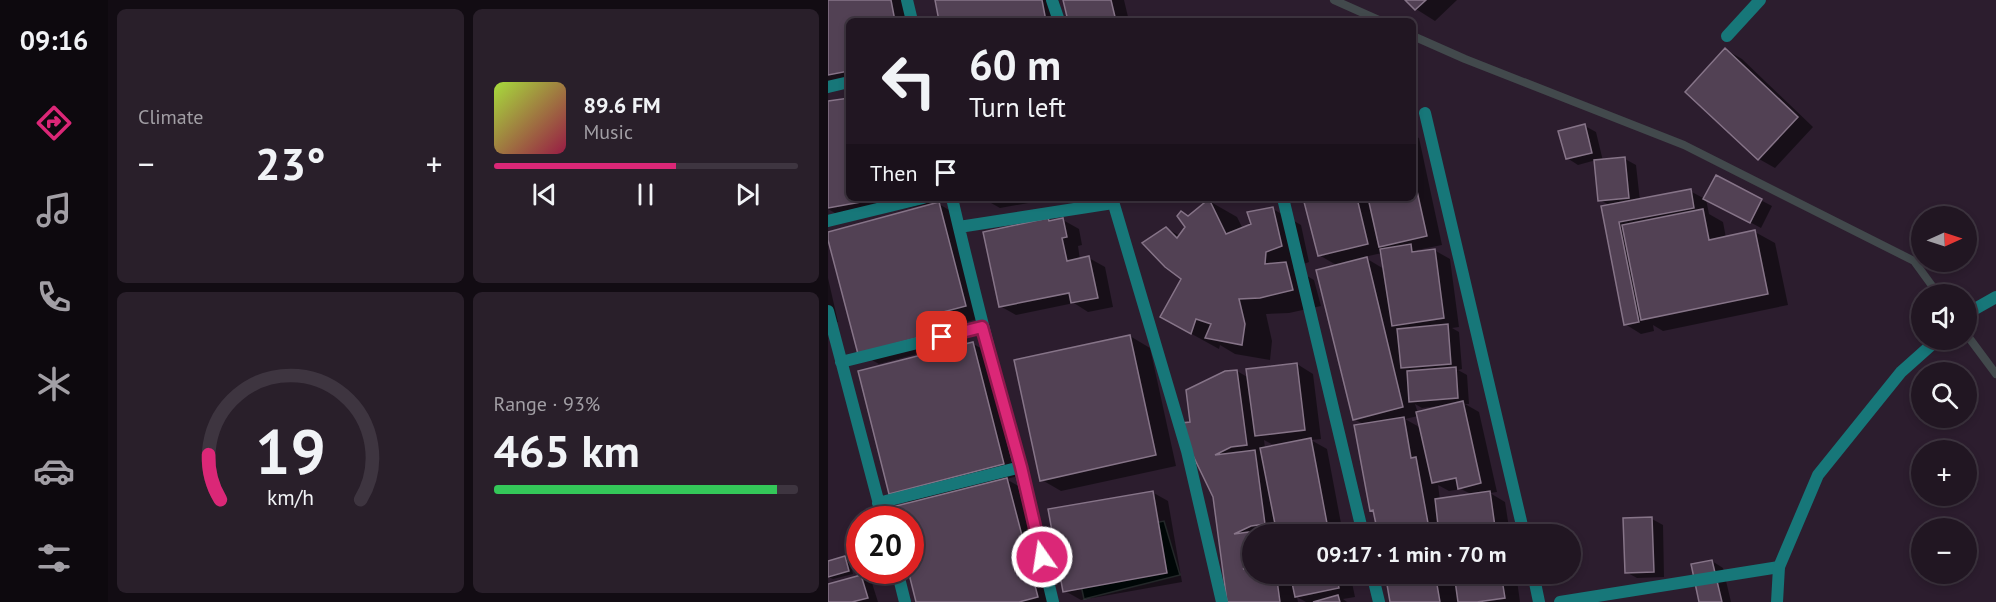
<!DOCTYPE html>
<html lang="en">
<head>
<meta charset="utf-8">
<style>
	:root { --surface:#211622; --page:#291f2a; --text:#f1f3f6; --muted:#a29fa5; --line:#3e3540; --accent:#db2777 }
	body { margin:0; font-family:"PT Sans",sans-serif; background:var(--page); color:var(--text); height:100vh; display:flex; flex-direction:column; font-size:22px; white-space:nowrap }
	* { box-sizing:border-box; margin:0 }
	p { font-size:20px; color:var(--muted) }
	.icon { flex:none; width:33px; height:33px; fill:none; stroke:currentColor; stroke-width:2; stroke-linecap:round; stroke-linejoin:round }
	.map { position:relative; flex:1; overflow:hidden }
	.drawer { display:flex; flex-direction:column; gap:9px; padding:9px; background:#120c13; width:720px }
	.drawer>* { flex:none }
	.top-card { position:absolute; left:18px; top:18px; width:570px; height:183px; border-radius:9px; box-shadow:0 3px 9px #0003,0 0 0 2px var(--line); background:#211622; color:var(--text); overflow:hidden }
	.needle { width:39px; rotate:87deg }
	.buttons { position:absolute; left:1083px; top:206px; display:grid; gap:12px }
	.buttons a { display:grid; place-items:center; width:66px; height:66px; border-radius:50%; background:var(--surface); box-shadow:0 3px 9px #0003,0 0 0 2px var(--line); font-size:30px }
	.speed { position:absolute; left:18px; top:506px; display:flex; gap:12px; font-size:30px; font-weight:700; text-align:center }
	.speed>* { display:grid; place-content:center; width:78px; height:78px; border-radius:50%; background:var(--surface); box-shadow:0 3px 9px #0003,0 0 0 2px var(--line); line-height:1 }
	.speed .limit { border:9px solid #d22; background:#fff; color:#111 }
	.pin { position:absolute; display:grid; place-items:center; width:51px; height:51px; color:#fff; margin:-26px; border-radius:12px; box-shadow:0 3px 9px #0006 }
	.me { position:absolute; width:66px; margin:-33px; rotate:347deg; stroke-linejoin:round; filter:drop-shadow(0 0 4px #0008) }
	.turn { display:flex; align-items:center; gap:21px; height:126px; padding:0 24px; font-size:27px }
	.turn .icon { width:78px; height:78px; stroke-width:2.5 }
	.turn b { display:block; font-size:42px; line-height:51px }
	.then { display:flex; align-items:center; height:57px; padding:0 24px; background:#0003; gap:12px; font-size:22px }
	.big { font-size:45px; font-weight:600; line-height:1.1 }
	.drawer .widget { flex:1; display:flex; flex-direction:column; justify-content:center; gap:9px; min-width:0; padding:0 21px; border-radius:9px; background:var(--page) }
	.drawer .dial { align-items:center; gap:0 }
	.dial svg { height:156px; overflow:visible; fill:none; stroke:var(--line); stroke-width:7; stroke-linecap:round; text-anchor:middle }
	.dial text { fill:var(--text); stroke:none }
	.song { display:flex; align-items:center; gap:18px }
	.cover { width:72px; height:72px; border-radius:9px; background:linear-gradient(135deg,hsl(80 70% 55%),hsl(340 70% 35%)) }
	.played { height:6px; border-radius:3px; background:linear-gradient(90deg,var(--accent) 60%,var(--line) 60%) }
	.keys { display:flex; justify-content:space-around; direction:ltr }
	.heat { display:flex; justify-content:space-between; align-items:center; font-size:33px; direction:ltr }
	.charge { height:9px; border-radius:4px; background:linear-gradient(90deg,#34c759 93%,var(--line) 0) }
	.drawer .tiles { flex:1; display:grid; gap:9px; grid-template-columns:repeat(2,1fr) }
	.trip { position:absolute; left:414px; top:524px; width:339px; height:60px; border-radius:30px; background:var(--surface); box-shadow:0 3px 9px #0003,0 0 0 2px var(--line); font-weight:600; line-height:60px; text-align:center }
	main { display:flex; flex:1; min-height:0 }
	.tab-bar { display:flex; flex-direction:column; width:108px; justify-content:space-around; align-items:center; background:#0d090e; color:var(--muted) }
	.tab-bar .icon { width:42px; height:42px }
	.tab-bar .selected { color:var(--accent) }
	.tab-bar b { font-size:27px; color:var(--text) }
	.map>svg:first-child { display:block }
	.water { fill:#000e0e; stroke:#42494c; stroke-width:1.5 }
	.shadow { fill:#0007; fill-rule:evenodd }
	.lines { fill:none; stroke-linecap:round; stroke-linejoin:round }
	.stream { stroke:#42494c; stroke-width:8 }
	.building { fill:#524154; stroke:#867488; stroke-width:1.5 }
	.lane { stroke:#177779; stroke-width:12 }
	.street { stroke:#177779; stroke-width:12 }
	.route-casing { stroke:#8e194d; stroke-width:15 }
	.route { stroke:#db2777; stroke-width:10 }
</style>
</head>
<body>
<main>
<nav class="tab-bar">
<b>09:16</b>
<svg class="icon selected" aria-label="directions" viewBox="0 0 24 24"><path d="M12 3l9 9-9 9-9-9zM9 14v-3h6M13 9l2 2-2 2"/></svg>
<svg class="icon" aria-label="music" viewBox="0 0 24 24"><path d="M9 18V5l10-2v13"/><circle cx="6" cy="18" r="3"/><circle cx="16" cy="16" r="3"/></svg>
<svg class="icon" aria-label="phone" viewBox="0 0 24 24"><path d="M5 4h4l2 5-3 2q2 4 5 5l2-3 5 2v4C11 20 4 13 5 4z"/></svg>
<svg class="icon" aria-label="climate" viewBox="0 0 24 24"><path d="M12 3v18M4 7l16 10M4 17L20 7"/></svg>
<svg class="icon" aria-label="car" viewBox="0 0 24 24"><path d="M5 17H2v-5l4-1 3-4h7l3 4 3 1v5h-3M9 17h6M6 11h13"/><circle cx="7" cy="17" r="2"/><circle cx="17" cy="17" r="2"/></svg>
<svg class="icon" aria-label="filters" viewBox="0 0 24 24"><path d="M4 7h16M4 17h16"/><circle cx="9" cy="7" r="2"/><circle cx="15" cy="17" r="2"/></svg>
</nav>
<section class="drawer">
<div class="tiles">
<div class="widget"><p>Climate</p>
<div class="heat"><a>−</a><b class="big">23°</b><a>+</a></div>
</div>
<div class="widget">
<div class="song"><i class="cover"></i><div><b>89.6 FM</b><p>Music</p></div></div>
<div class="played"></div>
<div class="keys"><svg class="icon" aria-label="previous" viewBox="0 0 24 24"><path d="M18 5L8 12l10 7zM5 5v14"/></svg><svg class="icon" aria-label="pause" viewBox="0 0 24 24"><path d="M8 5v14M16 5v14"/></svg><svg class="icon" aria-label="next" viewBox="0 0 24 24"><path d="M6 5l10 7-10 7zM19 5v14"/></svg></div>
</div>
<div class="widget dial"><svg viewBox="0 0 100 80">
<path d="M14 69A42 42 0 1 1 86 69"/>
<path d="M14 69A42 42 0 0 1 8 46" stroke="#db2777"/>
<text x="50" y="56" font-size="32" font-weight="700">19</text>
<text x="50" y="72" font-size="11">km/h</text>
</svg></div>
<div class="widget"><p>Range · 93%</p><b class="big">465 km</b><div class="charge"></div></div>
</div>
</section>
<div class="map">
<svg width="1168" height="602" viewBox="0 0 1168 602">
	<rect width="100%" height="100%" fill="#2c1d2e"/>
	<!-- water -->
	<path class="water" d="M 336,521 L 352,575 L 256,599 L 243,540 Z"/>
	<!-- shadow -->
	<path class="shadow" d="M 0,0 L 81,0 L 84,21 L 21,21 L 21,86 L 0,90 Z
		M 109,0 L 231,0 L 235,21 L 113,21 Z
		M 236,0 L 296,0 L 301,21 L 242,21 Z
		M 579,0 L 629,0 L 607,21 L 588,9 Z
		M 898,50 L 914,59 L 985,127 L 947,168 L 931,159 Z
		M 21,99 L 21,198 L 124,198 L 124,200 L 109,203 L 130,215 L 157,317 L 134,323 L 138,341 L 51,364 L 31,353 L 0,233 L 97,207 L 96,205 L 17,219 L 0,209 L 0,103 Z
		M 757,126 L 768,132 L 775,161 L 797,159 L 808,165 L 812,201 L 862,191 L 877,199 L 888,177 L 944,206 L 933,228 L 878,199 L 881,214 L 895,222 L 898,238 L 927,232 L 947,243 L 960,305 L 835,331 L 825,325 L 826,331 L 813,334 L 797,324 L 774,208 L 783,206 L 772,200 L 768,160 L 750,165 L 739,158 L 732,132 Z
		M 585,135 L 591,138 L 614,245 L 589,250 L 590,253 L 606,250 L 622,259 L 631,327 L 624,328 L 631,332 L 634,369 L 630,370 L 639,375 L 641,404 L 637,404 L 651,412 L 669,492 L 662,493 L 677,502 L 682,534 L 551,534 L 547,512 L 543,510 L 537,425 L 526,419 L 510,266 L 491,255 L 477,200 L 473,198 L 585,198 ZM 554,253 L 556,269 L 536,257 ZM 587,404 L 594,408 L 611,406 L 611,408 L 590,413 ZM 590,416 L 593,428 L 577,419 ZM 610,485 L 621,491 L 633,489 L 645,495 L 612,500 Z
		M 154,198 L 228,198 L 172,208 Z
		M 381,201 L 409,217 L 415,229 L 424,225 L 445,209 L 473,225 L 481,262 L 465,268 L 486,280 L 493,306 L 461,313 L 438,314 L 444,341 L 442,360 L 407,354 L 392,345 L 391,349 L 362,333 L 355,279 L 338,228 L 352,236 L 359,227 L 361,217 Z
		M 220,220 L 224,222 L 235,220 L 251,229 L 254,245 L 250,246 L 252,260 L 261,258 L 277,267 L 285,307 L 260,312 L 246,303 L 188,315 L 172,306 Z
		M 0,278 L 10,322 L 0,325 Z
		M 302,336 L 322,348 L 348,466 L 233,491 L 214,480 Z
		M 144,343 L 164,355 L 195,475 L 178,479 L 199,491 L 227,602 L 90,602 L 82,570 L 82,519 L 69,519 L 83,504 L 63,493 Z
		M 469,364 L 485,374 L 493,439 L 483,440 L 499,449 L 515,534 L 424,534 L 424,573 L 458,573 L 464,577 L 464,573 L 522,573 L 527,597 L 515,599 L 519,602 L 478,602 L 469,597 L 470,602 L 400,602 L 386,496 L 364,423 L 409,371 L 421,378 ZM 436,440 L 447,446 L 437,448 Z
		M 324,492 L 340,501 L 354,582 L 253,600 L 237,591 Z
		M 824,519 L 835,525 L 836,577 L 809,578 L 798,572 Z
		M 16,558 L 22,561 L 25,574 L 5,579 L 0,577 L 0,562 Z
		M 884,561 L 895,568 L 903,602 L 873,602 Z
		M 558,573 L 688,573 L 692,602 L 564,602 Z
		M 33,576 L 44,583 L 50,602 L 0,602 L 0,585 Z"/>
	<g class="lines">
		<!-- stream -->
		<path class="stream" d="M 506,0 L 553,21
			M 585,36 L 637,59 L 856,145 L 1086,261 L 1110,294
			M 1139,335 L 1168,374"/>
	</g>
	<!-- building -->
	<path class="building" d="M 0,0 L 63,0 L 67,21 L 21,21 L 21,71 L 0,75 Z
		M 107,0 L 214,0 L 218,21 L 111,21 Z
		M 235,0 L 283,0 L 288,21 L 240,21 Z
		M 577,0 L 598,0 L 587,10 Z
		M 897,48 L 970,117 L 930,160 L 857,92 Z
		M 21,98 L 21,198 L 55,198 L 0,208 L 0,101 Z
		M 757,124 L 764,153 L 738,159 L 730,131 Z
		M 797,157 L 801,198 L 770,201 L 766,160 Z
		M 585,173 L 599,236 L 551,247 L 540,198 L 585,198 Z
		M 888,175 L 934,199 L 922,223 L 875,199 Z
		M 863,189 L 866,208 L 791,222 L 811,322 L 796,325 L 773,206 Z
		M 475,198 L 529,198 L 540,244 L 490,256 Z
		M 381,199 L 398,234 L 423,224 L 419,212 L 445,207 L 454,246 L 438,252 L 437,264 L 458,262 L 465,290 L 432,298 L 411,299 L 417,324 L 414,345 L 377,338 L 383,324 L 368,319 L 363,334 L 332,317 L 353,279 L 337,267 L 314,243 L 338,227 L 349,238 L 357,227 L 349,216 L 353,211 L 360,216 Z
		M 111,202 L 138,306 L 115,312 L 119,330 L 30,354 L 0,240 L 0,232 Z
		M 875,209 L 881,240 L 927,230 L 940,294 L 813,320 L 794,225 Z
		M 220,218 L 221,221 L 235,218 L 239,237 L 234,238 L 239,261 L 261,256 L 270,298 L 243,303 L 241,293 L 171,307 L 155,232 Z
		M 583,244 L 584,252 L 607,249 L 616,318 L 564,326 L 552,249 Z
		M 539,257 L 575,407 L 525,420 L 488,270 Z
		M 620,324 L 623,364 L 573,368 L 569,329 Z
		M 302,335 L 328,455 L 212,481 L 186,360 Z
		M 145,342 L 176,464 L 61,494 L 30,371 Z
		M 469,363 L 477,430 L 427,436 L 418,369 Z
		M 628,367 L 630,398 L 581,402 L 579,371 Z
		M 409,370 L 419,445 L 403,447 L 387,455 L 427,450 L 437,524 L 423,526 L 406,534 L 442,529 L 443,534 L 424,534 L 424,564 L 415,569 L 424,568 L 424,573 L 448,573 L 452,602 L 399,602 L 385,497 L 355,435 L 353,423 L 362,422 L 358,390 L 397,371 Z
		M 635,401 L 653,483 L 630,489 L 628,478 L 604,483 L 588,412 Z
		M 576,417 L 583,458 L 588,457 L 602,534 L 550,534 L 545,510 L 542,511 L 526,425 Z
		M 483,438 L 501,534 L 450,534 L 448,524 L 447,524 L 432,448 Z
		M 179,478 L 210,597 L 191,602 L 88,602 L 80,570 L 82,570 L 82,519 L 67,519 L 64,507 Z
		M 325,491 L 339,573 L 235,592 L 220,509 Z
		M 662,491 L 668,534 L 611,534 L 607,499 Z
		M 824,517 L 826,572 L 797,573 L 795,518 Z
		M 17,556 L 21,571 L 0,577 L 0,561 Z
		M 884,560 L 894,602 L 871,602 L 863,564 Z
		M 462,573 L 508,573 L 511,588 L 467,597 Z
		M 557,573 L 607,573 L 612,602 L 562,602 Z
		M 626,573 L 673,573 L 677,598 L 649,602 L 630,602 Z
		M 33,575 L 40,598 L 24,602 L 0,602 L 0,584 Z
		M 510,595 L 512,602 L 485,602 Z"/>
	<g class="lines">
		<!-- lane -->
		<path class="lane" d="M 79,0 L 84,21
			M 224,0 L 231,21
			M 0,87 L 21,82
			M 597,113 L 696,534
			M 124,198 C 155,333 193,467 225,602
			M 284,198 L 359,451 L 394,602
			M 455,198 L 535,534
			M 0,221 L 95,198
			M 131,227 L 285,203
			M 0,311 L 55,519
			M 13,362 L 154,327
			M 50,503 L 193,467
			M 69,570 L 77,602
			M 544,573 L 551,602
			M 705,573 L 711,602
			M 732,602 L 951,567"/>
		<!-- street -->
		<path class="street" d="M 899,36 L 932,0
			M 1138,314 L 1168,297
			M 949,602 L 951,567 L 990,475 L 1073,372 L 1110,339"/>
	</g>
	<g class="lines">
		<!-- route casing -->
		<g class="route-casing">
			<path id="route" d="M 114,337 L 154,327 L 193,467 L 214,557"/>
		</g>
		<!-- route -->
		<use href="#route" class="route"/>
	</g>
</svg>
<div class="buttons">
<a><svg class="needle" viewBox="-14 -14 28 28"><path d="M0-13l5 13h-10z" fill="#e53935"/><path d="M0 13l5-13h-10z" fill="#a29fa5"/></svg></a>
<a><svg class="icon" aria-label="sound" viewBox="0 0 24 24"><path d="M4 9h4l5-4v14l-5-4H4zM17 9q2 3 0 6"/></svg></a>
<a><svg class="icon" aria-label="search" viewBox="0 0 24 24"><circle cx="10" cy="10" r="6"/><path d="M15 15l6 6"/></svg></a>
<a>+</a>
<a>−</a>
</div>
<div class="speed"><div class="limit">20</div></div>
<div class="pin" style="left:114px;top:337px;background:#d93025"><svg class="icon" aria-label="arrive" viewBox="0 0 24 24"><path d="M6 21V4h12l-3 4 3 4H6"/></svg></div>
<svg class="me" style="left:214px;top:557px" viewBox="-20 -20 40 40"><circle r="17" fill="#db2777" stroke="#fff" stroke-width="3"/><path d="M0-11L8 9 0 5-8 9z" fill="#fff"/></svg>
<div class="trip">09:17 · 1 min · 70 m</div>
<div class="top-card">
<div class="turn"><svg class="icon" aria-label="left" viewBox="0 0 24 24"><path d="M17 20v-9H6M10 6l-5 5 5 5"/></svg><div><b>60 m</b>Turn left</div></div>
<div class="then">Then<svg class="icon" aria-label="arrive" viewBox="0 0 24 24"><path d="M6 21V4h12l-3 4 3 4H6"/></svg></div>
</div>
</div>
</main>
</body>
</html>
